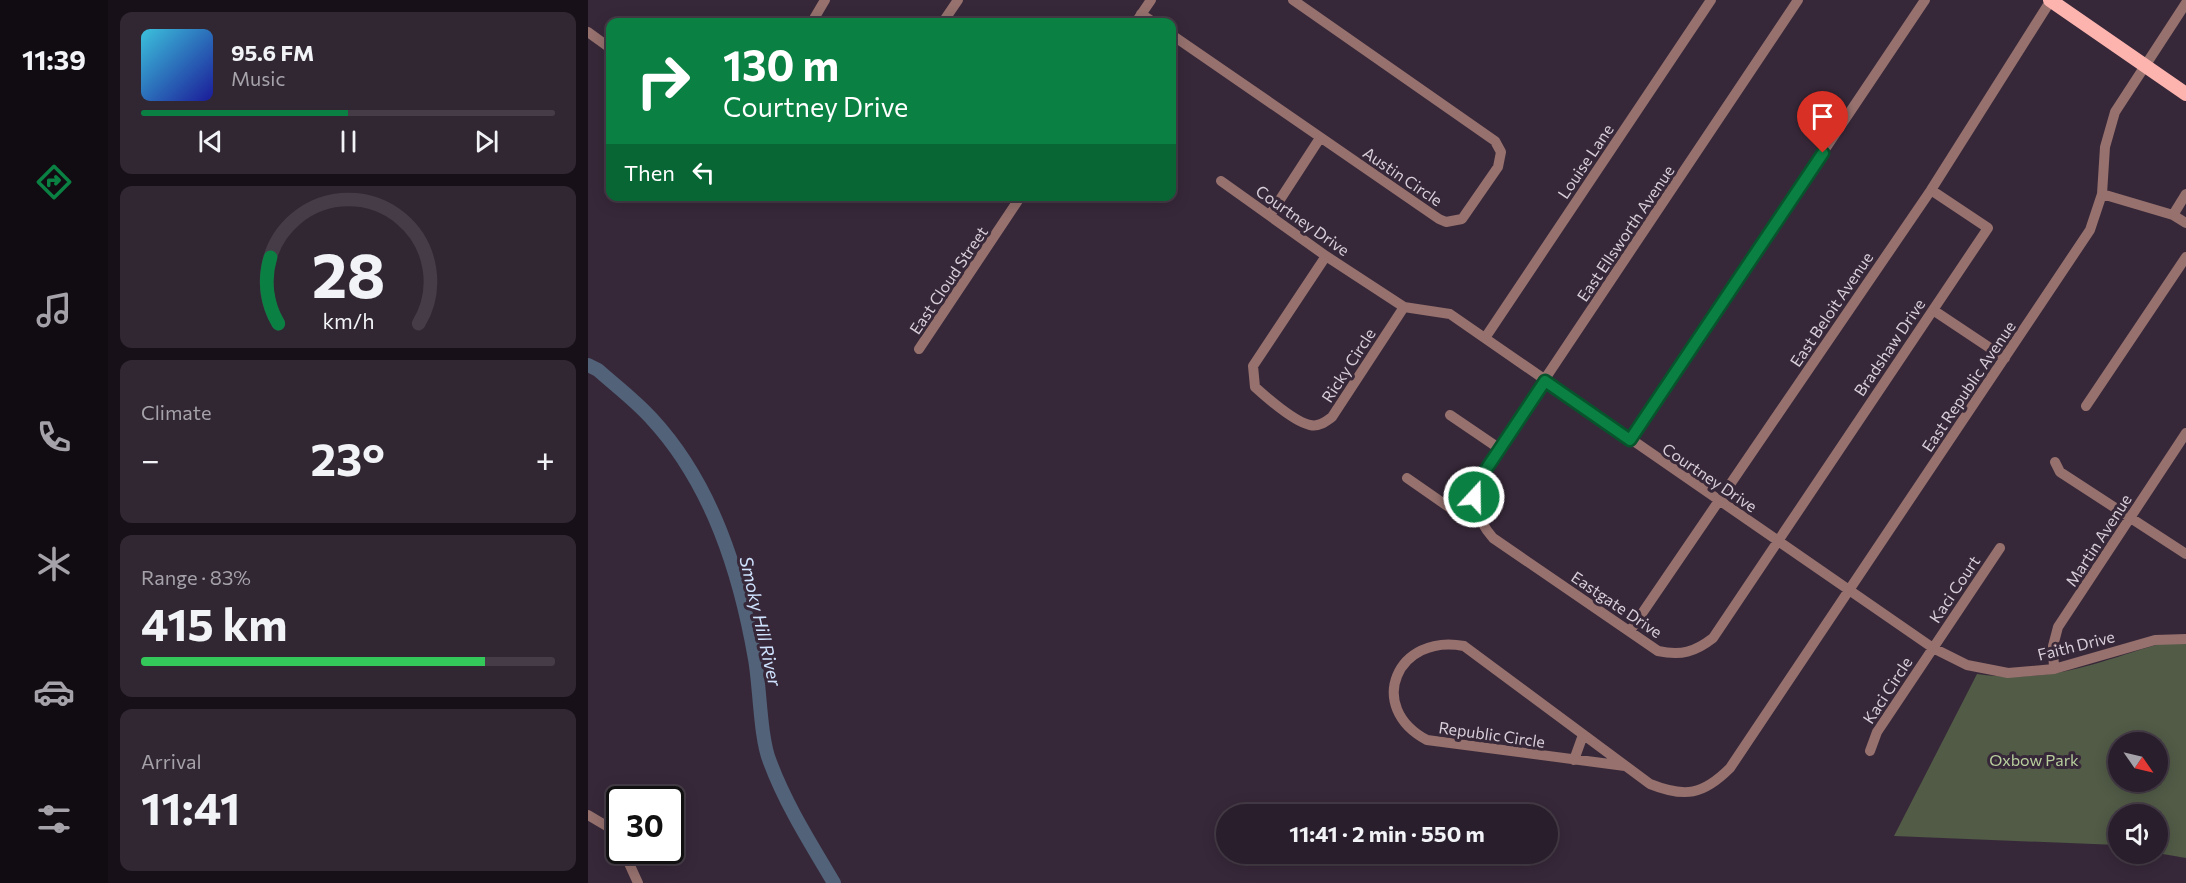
<!DOCTYPE html>
<html lang="en">
<head>
<meta charset="utf-8">
<style>
	:root { --surface:#291e2b; --page:#312733; --text:#f1f3f6; --muted:#a5a2a9; --line:#453c47; --accent:#0b8043 }
	body { margin:0; font-family:Commissioner,sans-serif; background:var(--page); color:var(--text); height:100vh; display:flex; flex-direction:column; font-size:22px; white-space:nowrap }
	* { box-sizing:border-box; margin:0 }
	p { font-size:20px; color:var(--muted) }
	.icon { flex:none; width:33px; height:33px; fill:none; stroke:currentColor; stroke-width:2; stroke-linecap:round; stroke-linejoin:round }
	.map { position:relative; flex:1; overflow:hidden }
	.details { display:flex; flex-direction:column; gap:12px; padding:12px; background:#171018; width:480px }
	.details>* { flex:none }
	.guide { position:absolute; left:18px; top:18px; width:570px; height:183px; border-radius:12px; box-shadow:0 3px 15px #0003,0 0 0 2px var(--line); background:#0b8043; color:#fff; overflow:hidden }
	.needle { width:39px; rotate:124deg }
	.tools { position:absolute; left:1520px; top:732px; display:grid; gap:12px }
	.tools a { display:grid; place-items:center; width:60px; height:60px; border-radius:50%; background:var(--surface); box-shadow:0 3px 15px #0003,0 0 0 2px var(--line); font-size:30px }
	.speed { position:absolute; left:18px; top:786px; display:flex; gap:12px; font-size:30px; font-weight:700; text-align:center }
	.speed>* { display:grid; place-content:center; width:78px; height:78px; border-radius:50%; background:var(--surface); box-shadow:0 3px 15px #0003,0 0 0 2px var(--line); line-height:1 }
	.speed .limit { border:3px solid #111; border-radius:9px; background:#fff; color:#111 }
	.pin { position:absolute; display:grid; place-items:center; width:51px; height:51px; color:#fff; margin:-62px -26px; border-radius:50% 50% 50% 0; rotate:-45deg; box-shadow:0 0 6px #0007 }
	.pin .icon { rotate:45deg }
	.me { position:absolute; width:66px; margin:-33px; rotate:21deg; stroke-linejoin:round; filter:drop-shadow(0 0 4px #0008) }
	.turn { display:flex; align-items:center; gap:21px; height:126px; padding:0 18px; font-size:27px }
	.turn .icon { width:78px; height:78px; stroke-width:2.5 }
	.turn b { display:block; font-size:42px; line-height:51px }
	.then { display:flex; align-items:center; height:57px; padding:0 18px; background:#0003; gap:12px; font-size:22px }
	.big { font-size:45px; font-weight:700; line-height:1.1 }
	.details .widget { flex:1; display:flex; flex-direction:column; justify-content:center; gap:9px; min-width:0; padding:0 21px; border-radius:12px; background:var(--page) }
	.details .dial { align-items:center; gap:0 }
	.dial svg { height:156px; overflow:visible; fill:none; stroke:var(--line); stroke-width:7; stroke-linecap:round; text-anchor:middle }
	.dial text { fill:var(--text); stroke:none }
	.song { display:flex; align-items:center; gap:18px }
	.cover { width:72px; height:72px; border-radius:9px; background:linear-gradient(135deg,hsl(190 70% 55%),hsl(240 70% 35%)) }
	.played { height:6px; border-radius:3px; background:linear-gradient(90deg,var(--accent) 50%,var(--line) 50%) }
	.keys { display:flex; justify-content:space-around; direction:ltr }
	.heat { display:flex; justify-content:space-between; align-items:center; font-size:33px; direction:ltr }
	.charge { height:9px; border-radius:4px; background:linear-gradient(90deg,#34c759 83%,var(--line) 0) }
	.trip { position:absolute; left:628px; top:804px; width:342px; height:60px; border-radius:30px; background:var(--surface); box-shadow:0 3px 15px #0003,0 0 0 2px var(--line); font-weight:700; line-height:60px; text-align:center }
	main { display:flex; flex:1; min-height:0 }
	.menu { display:flex; flex-direction:column; width:108px; justify-content:space-around; align-items:center; background:#100c11; color:var(--muted) }
	.menu .icon { width:42px; height:42px }
	.menu .selected { color:var(--accent) }
	.menu b { font-size:27px; color:var(--text) }
	.map>svg:first-child { display:block }
	.green { fill:#515b46; fill-rule:evenodd }
	.lines { fill:none; stroke-linecap:round; stroke-linejoin:round }
	.river { stroke:#516279; stroke-width:14 }
	.minor { stroke:#96716e; stroke-width:10 }
	.major { stroke:#feb4ae; stroke-width:14 }
	.route-casing { stroke:#07532c; stroke-width:15 }
	.route { stroke:#0b8043; stroke-width:10 }
	.labels { text-anchor:middle; dominant-baseline:central; stroke-width:6; stroke-linejoin:round; paint-order:stroke }
	.street-label { font-size:16px; fill:#d7ced9; stroke:#372839 }
	.park-label { font-size:16px; fill:#b8cf9d; stroke:#372839 }
	.water-label { font-size:18px; font-style:italic; fill:#cfe3ff; stroke:#372839 }
</style>
</head>
<body>
<main>
<nav class="menu">
<b>11:39</b>
<svg class="icon selected" aria-label="directions" viewBox="0 0 24 24"><path d="M12 3l9 9-9 9-9-9zM9 14v-3h6M13 9l2 2-2 2"/></svg>
<svg class="icon" aria-label="music" viewBox="0 0 24 24"><path d="M9 18V5l10-2v13"/><circle cx="6" cy="18" r="3"/><circle cx="16" cy="16" r="3"/></svg>
<svg class="icon" aria-label="phone" viewBox="0 0 24 24"><path d="M5 4h4l2 5-3 2q2 4 5 5l2-3 5 2v4C11 20 4 13 5 4z"/></svg>
<svg class="icon" aria-label="climate" viewBox="0 0 24 24"><path d="M12 3v18M4 7l16 10M4 17L20 7"/></svg>
<svg class="icon" aria-label="car" viewBox="0 0 24 24"><path d="M5 17H2v-5l4-1 3-4h7l3 4 3 1v5h-3M9 17h6M6 11h13"/><circle cx="7" cy="17" r="2"/><circle cx="17" cy="17" r="2"/></svg>
<svg class="icon" aria-label="filters" viewBox="0 0 24 24"><path d="M4 7h16M4 17h16"/><circle cx="9" cy="7" r="2"/><circle cx="15" cy="17" r="2"/></svg>
</nav>
<section class="details">
<div class="widget">
<div class="song"><i class="cover"></i><div><b>95.6 FM</b><p>Music</p></div></div>
<div class="played"></div>
<div class="keys"><svg class="icon" aria-label="previous" viewBox="0 0 24 24"><path d="M18 5L8 12l10 7zM5 5v14"/></svg><svg class="icon" aria-label="pause" viewBox="0 0 24 24"><path d="M8 5v14M16 5v14"/></svg><svg class="icon" aria-label="next" viewBox="0 0 24 24"><path d="M6 5l10 7-10 7zM19 5v14"/></svg></div>
</div>
<div class="widget dial"><svg viewBox="0 0 100 80">
<path d="M14 69A42 42 0 1 1 86 69"/>
<path d="M14 69A42 42 0 0 1 10 35" stroke="#0b8043"/>
<text x="50" y="56" font-size="32" font-weight="700">28</text>
<text x="50" y="72" font-size="11">km/h</text>
</svg></div>
<div class="widget"><p>Climate</p>
<div class="heat"><a>−</a><b class="big">23°</b><a>+</a></div>
</div>
<div class="widget"><p>Range · 83%</p><b class="big">415 km</b><div class="charge"></div></div>
<div class="widget"><p>Arrival</p><b class="big">11:41</b></div>
</section>
<div class="map">
<svg width="1598" height="883" viewBox="0 0 1598 883">
	<rect width="100%" height="100%" fill="#372839"/>
	<!-- green -->
	<path class="green" d="M 1571,644 L 1598,644 L 1598,858 L 1569,853 L 1569,814 L 1530,814 L 1530,845 L 1306,836 L 1389,674 C 1461,684 1504,664 1571,644 ZM 1530,742 L 1569,742 L 1569,782 L 1530,782 Z"/>
	<g class="lines">
		<!-- river -->
		<path class="river" d="M 0,365 L 10,370 C 28,386 48,401 64,419 C 124,484 152,573 167,659 C 172,687 172,738 182,762 C 198,805 223,844 246,883"/>
		<!-- minor -->
		<path class="minor" d="M 1210,0 L 896,470 C 882,496 886,516 905,538 L 1070,651 C 1093,656 1107,652 1125,638 L 1400,228 L 1343,190
			M 553,14 L 565,22
			M 224,22 L 237,0
			M 355,22 L 370,0
			M 548,22 L 563,0
			M 0,32 L 22,48
			M 584,35 L 851,219 L 858,222 L 874,219 L 910,167 L 913,152 L 907,141 L 705,0
			M 633,181 L 738,256 L 816,307 L 862,314 L 1345,648 L 1379,665 L 1420,673 L 1466,669 L 1567,640 L 1598,639
			M 1514,194 L 1585,215 L 1598,223
			M 682,215 L 732,138
			M 1585,215 L 1598,194
			M 738,256 L 665,366 L 667,387 C 678,397 707,422 722,425 C 731,427 737,422 744,417 L 816,307
			M 1345,310 L 1417,358
			M 897,338 L 1123,0
			M 331,349 L 433,196
			M 1498,406 L 1598,257
			M 862,415 L 912,449
			M 1042,440 L 1337,0
			M 1467,462 L 1472,472 L 1598,554
			M 819,478 L 868,512 L 887,510
			M 1042,631 L 1343,190 L 1463,0
			M 1466,669 L 1465,646 L 1470,627 L 1598,433
			M 1282,751 L 1289,732 L 1412,548
			M 986,760 L 995,735
			M 1037,766 L 839,740 C 777,707 809,633 876,646 L 1062,784 C 1097,798 1115,795 1142,768 L 1502,230 L 1514,194 L 1517,147 L 1527,112 L 1598,3
			M 59,800 L 64,796 L 72,800
			M 0,815 L 22,828 L 32,842
			M 35,850 L 50,883"/>
		<!-- major -->
		<path class="major" d="M 1462,0 L 1598,94"/>
	</g>
	<g class="lines">
		<!-- route casing -->
		<g class="route-casing">
			<path id="route" d="M 886,497 L 890,482 L 897,471 L 957,381 L 1042,440 L 1235,153"/>
		</g>
		<!-- route -->
		<use href="#route" class="route"/>
	</g>
	<g class="labels">
		<!-- street labels -->
		<g class="street-label">
			<text transform="translate(997 161) rotate(-56)">Louise Lane</text>
			<text transform="translate(815 176) rotate(34)">Austin Circle</text>
			<text transform="translate(715 220) rotate(35)">Courtney Drive</text>
			<text transform="translate(1037 233) rotate(-56)">East Ellsworth Avenue</text>
			<text transform="translate(360 280) rotate(-56)">East Cloud Street</text>
			<text transform="translate(1243 309) rotate(-56)">East Beloit Avenue</text>
			<text transform="translate(1301 347) rotate(-56)">Bradshaw Drive</text>
			<text transform="translate(760 365) rotate(-57)">Ricky Circle</text>
			<text transform="translate(1380 386) rotate(-56)">East Republic Avenue</text>
			<text transform="translate(1122 477) rotate(34)">Courtney Drive</text>
			<text transform="translate(1510 540) rotate(-57)">Martin Avenue</text>
			<text transform="translate(1366 589) rotate(-56)">Kaci Court</text>
			<text transform="translate(1029 604) rotate(34)">Eastgate Drive</text>
			<text transform="translate(1488 645) rotate(-14)">Faith Drive</text>
			<text transform="translate(1299 690) rotate(-57)">Kaci Circle</text>
			<text transform="translate(904 734) rotate(8)">Republic Circle</text>
		</g>
		<!-- park labels -->
		<g class="park-label">
			<text x="1446" y="759">Oxbow Park</text>
		</g>
		<!-- water labels -->
		<g class="water-label">
			<text transform="translate(173 621) rotate(77)">Smoky Hill River</text>
		</g>
	</g>
</svg>
<div class="tools">
<a><svg class="needle" viewBox="-14 -14 28 28"><path d="M0-13l5 13h-10z" fill="#e53935"/><path d="M0 13l5-13h-10z" fill="#a5a2a9"/></svg></a>
<a><svg class="icon" aria-label="sound" viewBox="0 0 24 24"><path d="M4 9h4l5-4v14l-5-4H4zM17 9q2 3 0 6"/></svg></a>
</div>
<div class="speed"><div class="limit">30</div></div>
<div class="pin" style="left:1235px;top:153px;background:#d93025"><svg class="icon" aria-label="arrive" viewBox="0 0 24 24"><path d="M6 21V4h12l-3 4 3 4H6"/></svg></div>
<svg class="me" style="left:886px;top:497px" viewBox="-20 -20 40 40"><circle r="17" fill="#0b8043" stroke="#fff" stroke-width="3"/><path d="M0-11L8 9 0 5-8 9z" fill="#fff"/></svg>
<div class="trip">11:41 · 2 min · 550 m</div>
<div class="guide">
<div class="turn"><svg class="icon" aria-label="right" viewBox="0 0 24 24"><path d="M7 20v-9h11M14 6l5 5-5 5"/></svg><div><b>130 m</b>Courtney Drive</div></div>
<div class="then">Then<svg class="icon" aria-label="left" viewBox="0 0 24 24"><path d="M17 20v-9H6M10 6l-5 5 5 5"/></svg></div>
</div>
</div>
</main>
</body>
</html>
